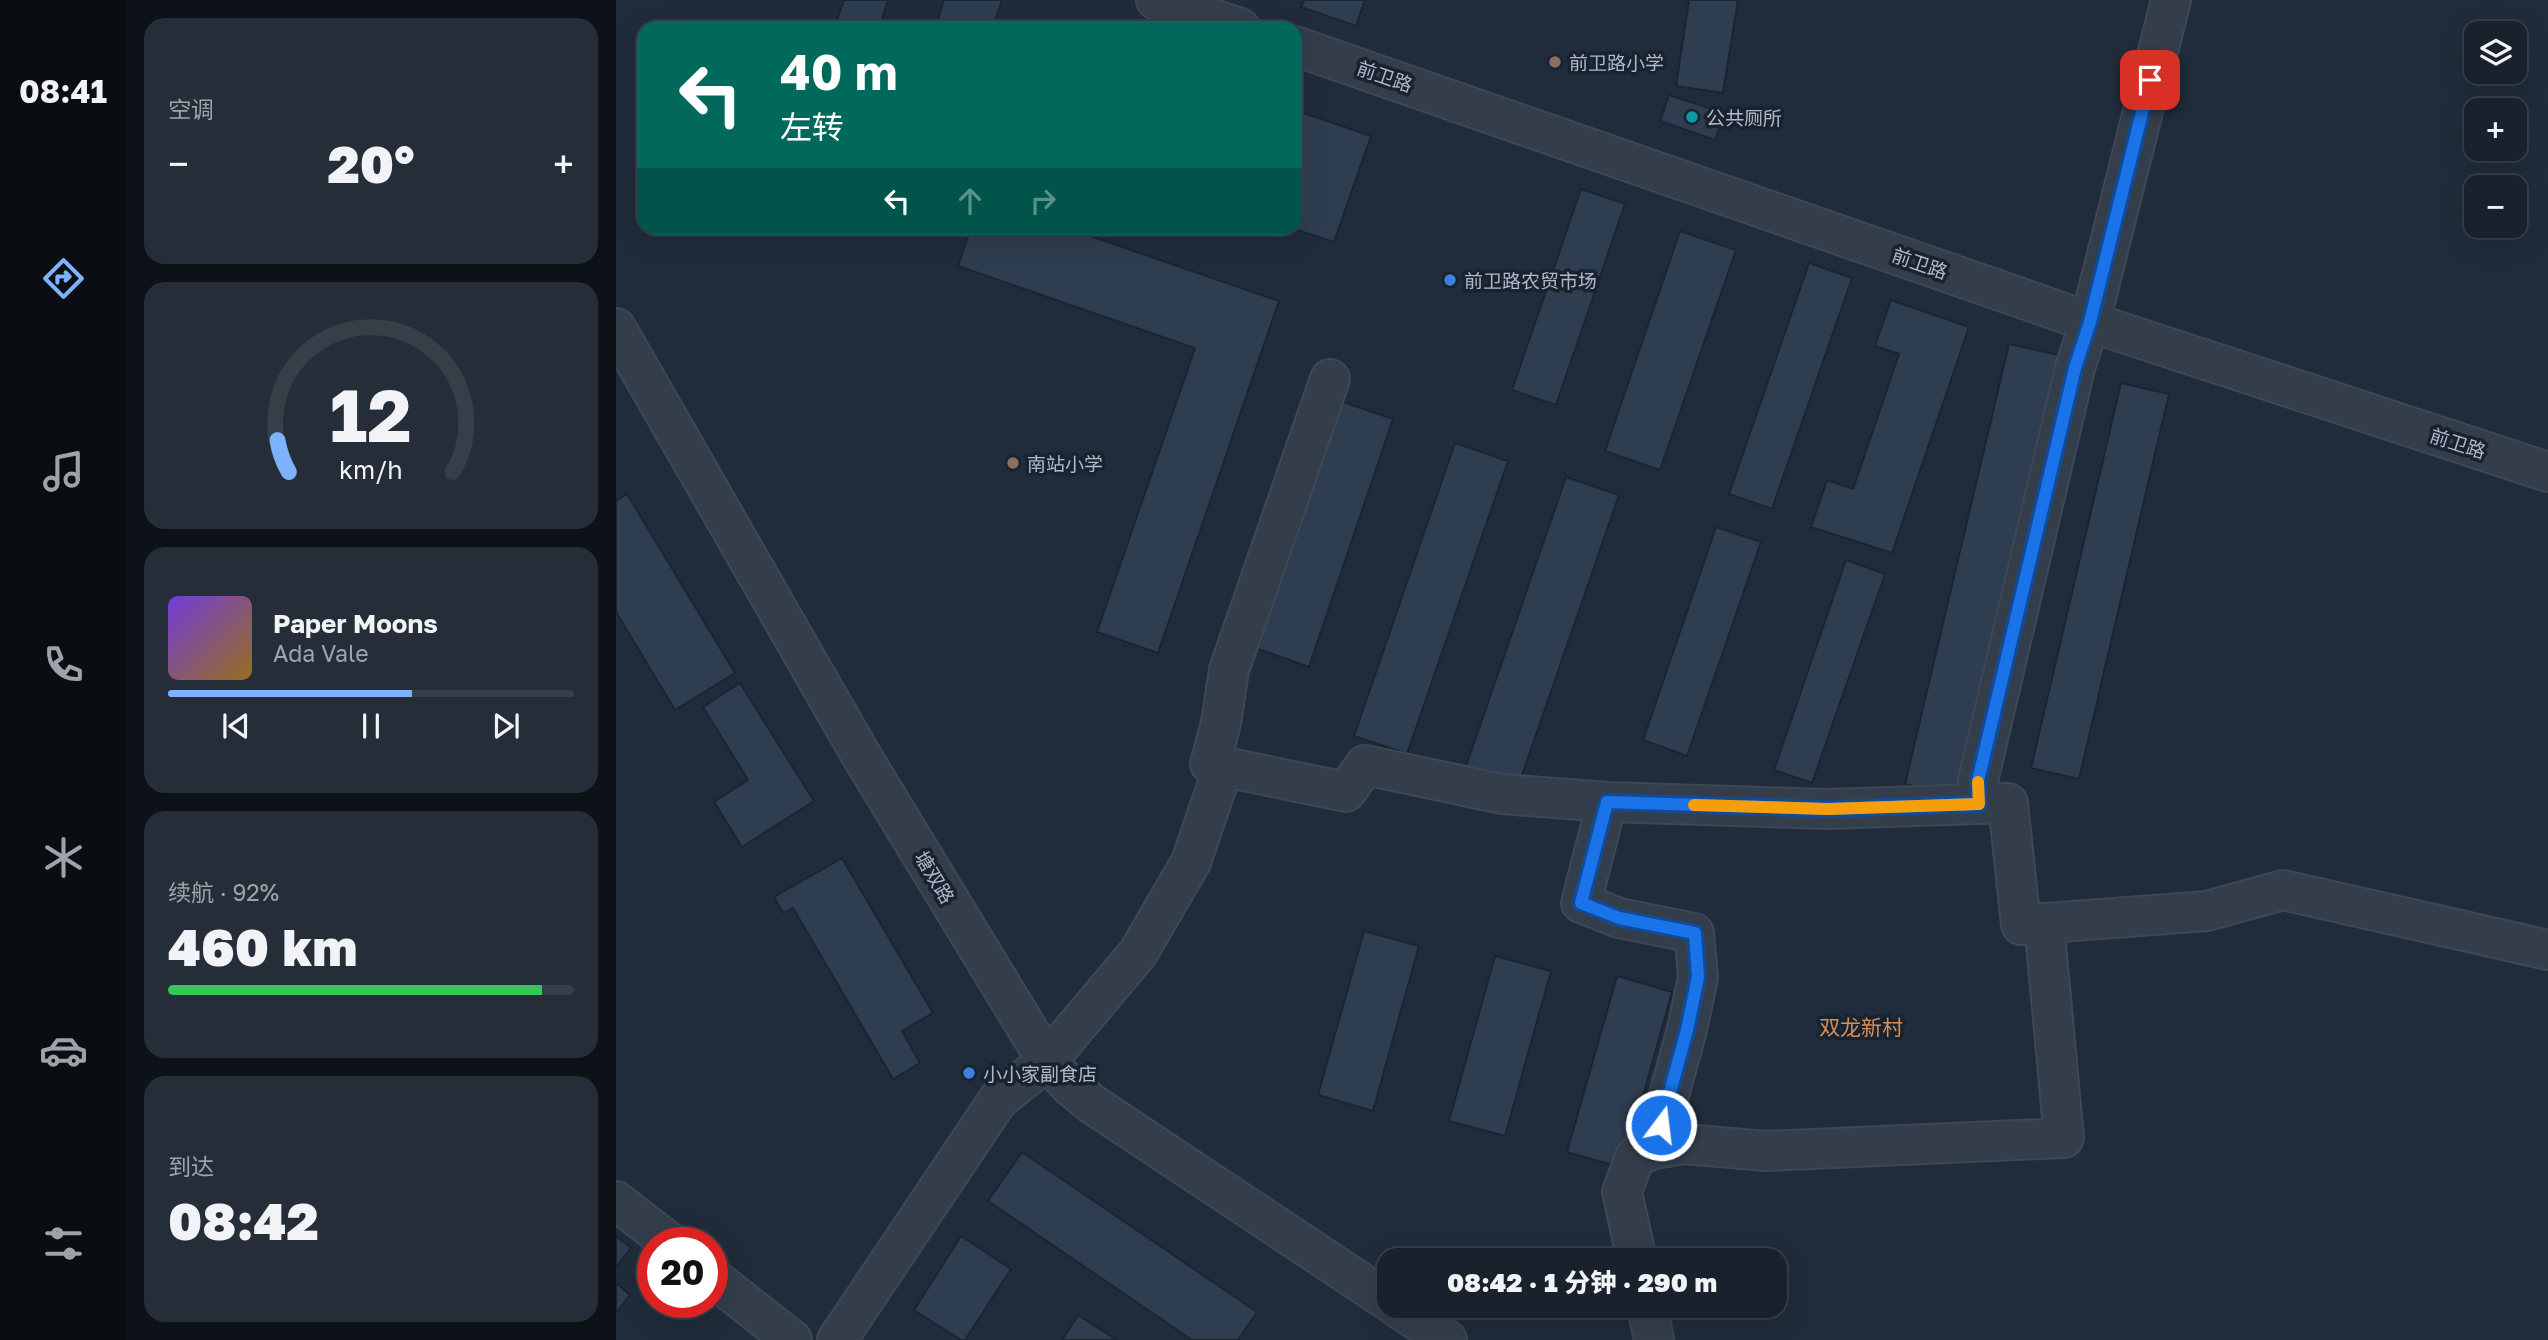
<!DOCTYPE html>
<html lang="zh">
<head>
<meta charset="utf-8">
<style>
	:root { --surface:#18212c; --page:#252e38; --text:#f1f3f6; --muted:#9fa3a9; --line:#363e48; --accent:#7db2fe }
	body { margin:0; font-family:"Golos Text","Noto Sans SC",sans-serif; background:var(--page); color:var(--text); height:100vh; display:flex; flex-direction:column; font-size:26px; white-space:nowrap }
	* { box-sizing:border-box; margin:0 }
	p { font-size:23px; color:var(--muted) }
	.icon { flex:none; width:38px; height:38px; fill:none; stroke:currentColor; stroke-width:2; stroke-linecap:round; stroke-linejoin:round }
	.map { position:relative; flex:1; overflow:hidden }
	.panel { display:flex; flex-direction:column; gap:18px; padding:18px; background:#0d1218; width:490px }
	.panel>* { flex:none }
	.guide { position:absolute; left:21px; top:21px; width:665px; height:214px; border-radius:21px; box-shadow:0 7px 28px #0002,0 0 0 2px var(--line); background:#00695c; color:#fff; overflow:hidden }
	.tools { position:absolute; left:1848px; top:21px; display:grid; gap:14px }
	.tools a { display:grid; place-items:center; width:63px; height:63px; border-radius:14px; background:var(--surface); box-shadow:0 7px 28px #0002,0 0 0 2px var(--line); font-size:35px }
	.speed { position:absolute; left:21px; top:1227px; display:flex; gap:14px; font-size:35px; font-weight:700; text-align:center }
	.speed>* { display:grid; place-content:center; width:91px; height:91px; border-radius:50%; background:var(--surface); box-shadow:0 7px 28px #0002,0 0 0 2px var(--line); line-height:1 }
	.speed .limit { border:10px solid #d22; background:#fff; color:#111 }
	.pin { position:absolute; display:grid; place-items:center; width:60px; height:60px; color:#fff; margin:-30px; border-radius:14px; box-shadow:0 4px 10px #0006 }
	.me { position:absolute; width:77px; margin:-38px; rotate:15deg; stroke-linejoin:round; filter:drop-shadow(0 0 5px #0008) }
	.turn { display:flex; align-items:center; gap:24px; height:147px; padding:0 28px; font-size:32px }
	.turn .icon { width:91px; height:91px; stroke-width:2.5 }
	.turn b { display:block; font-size:49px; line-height:60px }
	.lanes { display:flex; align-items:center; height:66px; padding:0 28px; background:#0003; justify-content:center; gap:35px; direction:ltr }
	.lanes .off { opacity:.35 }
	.big { font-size:52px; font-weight:800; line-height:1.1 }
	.panel .tile { flex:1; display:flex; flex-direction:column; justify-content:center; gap:10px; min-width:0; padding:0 24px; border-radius:21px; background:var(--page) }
	.panel .dial { align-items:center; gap:0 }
	.dial svg { height:182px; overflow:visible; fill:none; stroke:var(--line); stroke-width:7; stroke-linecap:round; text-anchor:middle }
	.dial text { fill:var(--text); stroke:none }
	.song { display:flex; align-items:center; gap:21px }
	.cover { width:84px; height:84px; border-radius:10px; background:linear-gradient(135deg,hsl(260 70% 55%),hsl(40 70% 35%)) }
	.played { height:7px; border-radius:4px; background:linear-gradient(90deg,var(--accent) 60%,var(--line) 60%) }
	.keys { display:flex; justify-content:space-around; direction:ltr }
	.heat { display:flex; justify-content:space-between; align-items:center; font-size:38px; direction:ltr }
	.charge { height:10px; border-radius:5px; background:linear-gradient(90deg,#34c759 92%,var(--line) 0) }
	.trip { position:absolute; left:761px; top:1248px; width:410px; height:70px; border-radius:21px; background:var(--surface); box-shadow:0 7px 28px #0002,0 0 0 2px var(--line); font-weight:800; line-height:70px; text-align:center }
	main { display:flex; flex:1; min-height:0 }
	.tabs { display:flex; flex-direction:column; width:126px; justify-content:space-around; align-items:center; background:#0a0d12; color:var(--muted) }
	.tabs .icon { width:49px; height:49px }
	.tabs .current { color:var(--accent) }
	.tabs b { font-size:32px; color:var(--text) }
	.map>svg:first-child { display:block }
	.building { fill:#2f3d50; stroke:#1b2532; stroke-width:2 }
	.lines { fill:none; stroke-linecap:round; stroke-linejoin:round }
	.minor-casing { stroke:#3d4755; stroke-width:42 }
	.minor { stroke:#343e4b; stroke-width:38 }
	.route-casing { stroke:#114b97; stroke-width:18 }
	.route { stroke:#1a73e8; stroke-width:12 }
	.slow { stroke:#f59e0b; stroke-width:12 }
	.education-dot { fill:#8d6e63; stroke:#192330; stroke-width:2.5 }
	.culture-dot { fill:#0f9aa8; stroke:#192330; stroke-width:2.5 }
	.shop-dot { fill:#3f7fe0; stroke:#192330; stroke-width:2.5 }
	.labels { text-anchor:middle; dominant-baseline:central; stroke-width:7; stroke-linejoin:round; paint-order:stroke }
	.poi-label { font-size:19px; fill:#afb9c8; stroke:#192330; text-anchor:start }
	.street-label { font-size:19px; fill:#afb9c8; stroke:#192330 }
	.neighbourhood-label { font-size:21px; fill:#da8d57; stroke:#192330 }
</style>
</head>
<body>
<main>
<nav class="tabs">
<b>08:41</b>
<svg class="icon current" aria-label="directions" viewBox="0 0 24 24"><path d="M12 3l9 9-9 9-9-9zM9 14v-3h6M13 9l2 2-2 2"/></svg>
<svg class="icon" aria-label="music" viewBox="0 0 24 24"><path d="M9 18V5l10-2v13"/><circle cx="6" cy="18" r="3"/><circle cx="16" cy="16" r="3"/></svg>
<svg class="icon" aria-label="phone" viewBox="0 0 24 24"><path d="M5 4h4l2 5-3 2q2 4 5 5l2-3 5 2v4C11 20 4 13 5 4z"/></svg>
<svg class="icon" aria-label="climate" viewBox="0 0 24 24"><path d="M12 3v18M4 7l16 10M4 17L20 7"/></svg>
<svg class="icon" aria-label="car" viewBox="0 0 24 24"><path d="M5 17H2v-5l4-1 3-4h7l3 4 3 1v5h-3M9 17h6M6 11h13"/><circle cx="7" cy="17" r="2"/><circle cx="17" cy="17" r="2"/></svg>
<svg class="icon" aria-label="filters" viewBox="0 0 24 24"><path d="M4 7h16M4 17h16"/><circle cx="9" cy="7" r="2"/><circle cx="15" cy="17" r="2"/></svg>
</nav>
<section class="panel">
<div class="tile"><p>空调</p>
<div class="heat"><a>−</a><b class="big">20°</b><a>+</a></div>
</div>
<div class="tile dial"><svg viewBox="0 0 100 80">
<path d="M14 69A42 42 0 1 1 86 69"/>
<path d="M14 69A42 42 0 0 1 9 55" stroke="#7db2fe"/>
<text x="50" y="56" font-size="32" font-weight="700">12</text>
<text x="50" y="72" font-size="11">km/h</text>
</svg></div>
<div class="tile">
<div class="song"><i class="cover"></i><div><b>Paper Moons</b><p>Ada Vale</p></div></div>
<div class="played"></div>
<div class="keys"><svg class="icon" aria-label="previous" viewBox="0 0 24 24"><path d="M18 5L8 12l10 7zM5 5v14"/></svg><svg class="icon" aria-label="pause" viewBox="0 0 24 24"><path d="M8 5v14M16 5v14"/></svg><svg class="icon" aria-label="next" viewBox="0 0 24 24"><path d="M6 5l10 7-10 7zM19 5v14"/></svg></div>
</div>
<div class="tile"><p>续航 · 92%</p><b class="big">460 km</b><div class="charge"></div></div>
<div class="tile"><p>到达</p><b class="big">08:42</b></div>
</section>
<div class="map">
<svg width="1932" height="1340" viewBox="0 0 1932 1340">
	<rect width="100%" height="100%" fill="#202c3b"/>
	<!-- building -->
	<path class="building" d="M 228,0 L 272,0 L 263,28 L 218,28 Z
		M 328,0 L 386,0 L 376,28 L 319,28 Z
		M 688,0 L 749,0 L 740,26 L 685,7 Z
		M 1073,0 L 1122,0 L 1107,93 L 1060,86 Z
		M 1053,95 L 1108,113 L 1099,140 L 1044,121 Z
		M 679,110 L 755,136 L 718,242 L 675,228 L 679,228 Z
		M 965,189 L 1009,204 L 940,405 L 896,390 Z
		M 355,228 L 451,228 L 663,301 L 542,653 L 481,632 L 579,348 L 342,266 Z
		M 1064,231 L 1120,250 L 1044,470 L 989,451 Z
		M 1193,263 L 1236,278 L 1156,509 L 1113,494 Z
		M 1275,300 L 1353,327 L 1276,553 L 1195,527 L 1211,480 L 1237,489 L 1283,354 L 1259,346 Z
		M 1393,344 L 1443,355 L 1339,796 L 1289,784 Z
		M 1505,383 L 1553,394 L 1463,779 L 1415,768 Z
		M 718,399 L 777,419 L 693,667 L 634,646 Z
		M 839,443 L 892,461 L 791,754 L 738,736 Z
		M 950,477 L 1003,495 L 902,787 L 849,769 Z
		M 11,494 L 119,673 L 59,710 L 0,612 L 0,501 Z
		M 1100,527 L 1145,542 L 1071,756 L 1027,740 Z
		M 1230,560 L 1269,574 L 1196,783 L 1158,770 Z
		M 124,683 L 198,801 L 126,847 L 98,802 L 132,780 L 87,707 Z
		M 226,858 L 317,1013 L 286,1031 L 304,1063 L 277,1079 L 177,908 L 167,913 L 158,897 Z
		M 748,931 L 803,946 L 757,1111 L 702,1095 Z
		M 879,956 L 935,971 L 889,1136 L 833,1121 Z
		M 1001,976 L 1056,992 L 1007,1168 L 951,1152 Z
		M 406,1152 L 641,1312 L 622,1340 L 576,1340 L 372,1201 Z
		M 0,1236 L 15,1248 L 0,1267 Z
		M 345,1236 L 395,1269 L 349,1340 L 345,1340 L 298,1310 Z
		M 0,1283 L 14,1295 L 0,1313 Z
		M 462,1315 L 501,1340 L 446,1340 Z"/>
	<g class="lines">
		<!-- minor casing -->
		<g class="minor-casing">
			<path id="minor" d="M 540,0 L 624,28
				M 679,46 L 1474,322 L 1932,472
				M 0,328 L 245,755 L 431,1061 L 454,1086 L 476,1104 L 774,1302
				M 714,379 L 613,670 L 605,723 L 594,764 L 730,792 L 749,765 L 886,794 L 991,802
				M 1363,804 L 1362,781 L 1459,368 L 1474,322 L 1555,0
				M 1038,1149 L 1071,1030 L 1082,977 L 1078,933 L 1003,918 L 965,903 L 991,802 L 1212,809 L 1392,803 L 1405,925 L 1591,911 L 1667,890 L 1932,950
				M 0,1201 L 53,1242
				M 1021,1260 L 1006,1192 L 1019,1157 L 1038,1149 L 1068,1144 L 1150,1151 L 1448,1138 L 1428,923
				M 96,1277 L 176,1340
				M 779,1306 L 831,1340
				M 1031,1306 L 1038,1340
				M 221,1340 L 382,1100 L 431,1061 L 522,953 L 575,862 L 607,768"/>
		</g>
		<!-- minor -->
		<use href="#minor" class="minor"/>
	</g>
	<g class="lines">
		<!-- route casing -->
		<g class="route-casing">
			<path id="route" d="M 1045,1125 L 1071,1030 L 1082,977 L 1079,933 L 1003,918 L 965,903 L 991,802 L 1212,809 L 1363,804 L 1362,781 L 1459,368 L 1474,322 L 1534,80"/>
		</g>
		<!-- route -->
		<use href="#route" class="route"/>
		<!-- slow -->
		<path class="slow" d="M 1078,805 L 1212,809 L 1363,804 L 1362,782"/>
	</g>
	<!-- markers -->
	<g class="education-dot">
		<circle cx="939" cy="62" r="7"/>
		<circle cx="397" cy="463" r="7"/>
	</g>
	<circle class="culture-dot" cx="1076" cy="117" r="7"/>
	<g class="shop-dot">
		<circle cx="834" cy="280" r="7"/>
		<circle cx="353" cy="1073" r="7"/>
	</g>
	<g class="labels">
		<!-- poi labels -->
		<g class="poi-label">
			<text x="953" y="62">前卫路小学</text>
			<text x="1090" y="117">公共厕所</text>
			<text x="848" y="280">前卫路农贸市场</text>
			<text x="411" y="463">南站小学</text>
			<text x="367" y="1073">小小家副食店</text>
		</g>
		<!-- street labels -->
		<g class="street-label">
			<text transform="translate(769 76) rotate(19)">前卫路</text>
			<text transform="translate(1304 263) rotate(19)">前卫路</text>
			<text transform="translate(1842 443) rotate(18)">前卫路</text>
			<text transform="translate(319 877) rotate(59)">塘双路</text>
		</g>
		<!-- neighbourhood labels -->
		<g class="neighbourhood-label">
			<text x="1245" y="1027">双龙新村</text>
		</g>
	</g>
</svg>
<div class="tools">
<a><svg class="icon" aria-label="layers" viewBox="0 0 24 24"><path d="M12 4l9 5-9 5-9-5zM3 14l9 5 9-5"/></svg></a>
<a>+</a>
<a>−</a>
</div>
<div class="speed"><div class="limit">20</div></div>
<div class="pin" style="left:1534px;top:80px;background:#d93025"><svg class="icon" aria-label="arrive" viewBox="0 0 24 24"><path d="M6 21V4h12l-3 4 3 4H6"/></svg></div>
<svg class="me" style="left:1045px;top:1125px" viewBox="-20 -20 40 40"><circle r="17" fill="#1a73e8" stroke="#fff" stroke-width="3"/><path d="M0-11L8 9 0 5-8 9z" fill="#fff"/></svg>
<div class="trip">08:42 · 1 分钟 · 290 m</div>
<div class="guide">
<div class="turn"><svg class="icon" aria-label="left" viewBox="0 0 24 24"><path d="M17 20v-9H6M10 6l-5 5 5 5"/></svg><div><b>40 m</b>左转</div></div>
<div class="lanes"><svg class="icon" aria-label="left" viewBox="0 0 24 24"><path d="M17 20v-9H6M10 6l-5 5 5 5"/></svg><svg class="icon off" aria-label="ahead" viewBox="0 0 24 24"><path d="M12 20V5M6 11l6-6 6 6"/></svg><svg class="icon off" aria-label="right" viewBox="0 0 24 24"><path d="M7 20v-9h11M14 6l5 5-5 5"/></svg></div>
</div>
</div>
</main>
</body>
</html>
